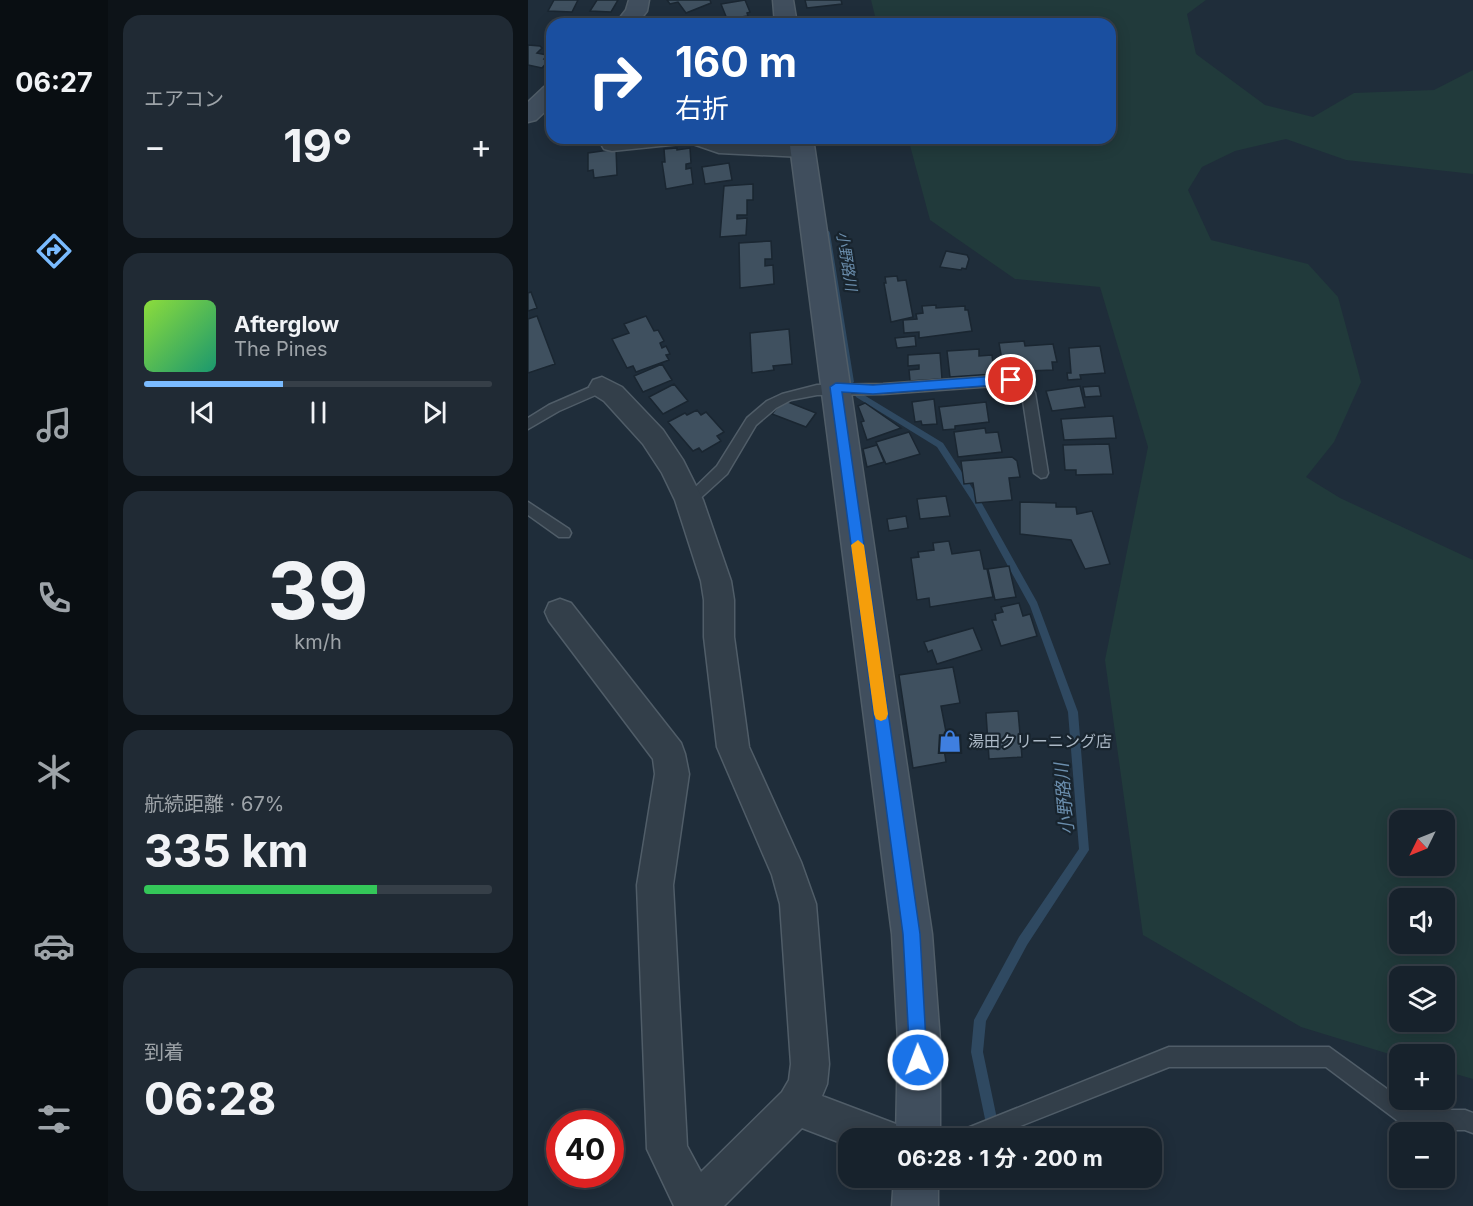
<!DOCTYPE html>
<html lang="ja">
<head>
<meta charset="utf-8">
<style>
	:root { --surface:#17222c; --page:#202a34; --text:#f1f3f6; --muted:#9ea4a9; --line:#363f48; --accent:#7abbff }
	body { margin:0; font-family:Inter,"Noto Sans JP",sans-serif; background:var(--page); color:var(--text); height:100vh; display:flex; flex-direction:column; font-size:22px; white-space:nowrap }
	* { box-sizing:border-box; margin:0 }
	p { font-size:20px; color:var(--muted) }
	.icon { flex:none; width:33px; height:33px; fill:none; stroke:currentColor; stroke-width:2; stroke-linecap:round; stroke-linejoin:round }
	.map { position:relative; flex:1; overflow:hidden }
	.details { display:flex; flex-direction:column; gap:15px; padding:15px; background:#0d1318; width:420px }
	.details>* { flex:none }
	.banner { position:absolute; left:18px; top:18px; width:570px; height:126px; border-radius:18px; box-shadow:0 3px 15px #0003,0 0 0 2px var(--line); background:#1a4fa0; color:#fff; overflow:hidden }
	.needle { width:39px; rotate:227deg }
	.tools { position:absolute; left:861px; top:810px; display:grid; gap:12px }
	.tools a { display:grid; place-items:center; width:66px; height:66px; border-radius:12px; background:var(--surface); box-shadow:0 3px 15px #0003,0 0 0 2px var(--line); font-size:30px }
	.speed { position:absolute; left:18px; top:1110px; display:flex; gap:12px; font-size:30px; font-weight:700; text-align:center }
	.speed>* { display:grid; place-content:center; width:78px; height:78px; border-radius:50%; background:var(--surface); box-shadow:0 3px 15px #0003,0 0 0 2px var(--line); line-height:1 }
	.speed .limit { border:9px solid #d22; background:#fff; color:#111 }
	.pin { position:absolute; display:grid; place-items:center; width:51px; height:51px; color:#fff; margin:-26px; border:3px solid #fff; border-radius:50%; box-shadow:0 2px 6px #0007 }
	.me { position:absolute; width:66px; margin:-33px; rotate:359deg; stroke-linejoin:round; filter:drop-shadow(0 0 4px #0008) }
	.turn { display:flex; align-items:center; gap:21px; height:126px; padding:0 30px; font-size:27px }
	.turn .icon { width:78px; height:78px; stroke-width:2.5 }
	.turn b { display:block; font-size:42px; line-height:51px }
	.big { font-size:45px; font-weight:700; line-height:1.1 }
	.details .tile { flex:1; display:flex; flex-direction:column; justify-content:center; gap:9px; min-width:0; padding:0 21px; border-radius:18px; background:var(--page) }
	.details .dial { align-items:center; gap:0 }
	.dial b { font-size:78px; line-height:1 }
	.song { display:flex; align-items:center; gap:18px }
	.cover { width:72px; height:72px; border-radius:9px; background:linear-gradient(135deg,hsl(90 70% 55%),hsl(160 70% 35%)) }
	.played { height:6px; border-radius:3px; background:linear-gradient(90deg,var(--accent) 40%,var(--line) 40%) }
	.keys { display:flex; justify-content:space-around; direction:ltr }
	.heat { display:flex; justify-content:space-between; align-items:center; font-size:33px; direction:ltr }
	.charge { height:9px; border-radius:4px; background:linear-gradient(90deg,#34c759 67%,var(--line) 0) }
	.trip { position:absolute; left:310px; top:1128px; width:324px; height:60px; border-radius:18px; background:var(--surface); box-shadow:0 3px 15px #0003,0 0 0 2px var(--line); font-weight:700; line-height:60px; text-align:center }
	main { display:flex; flex:1; min-height:0 }
	.dock { display:flex; flex-direction:column; width:108px; justify-content:space-around; align-items:center; background:#090e12; color:var(--muted) }
	.dock .icon { width:42px; height:42px }
	.dock .selected { color:var(--accent) }
	.dock b { font-size:27px; color:var(--text) }
	.map>svg:first-child { display:block }
	.green { fill:#213a3b; fill-rule:evenodd }
	.lines { fill:none; stroke-linecap:round; stroke-linejoin:round }
	.stream { fill:#2f4961; fill-rule:evenodd }
	.building { fill:#3f505f; stroke:#1a2631; stroke-width:1.5 }
	.lane-casing { stroke:#505d68; stroke-width:3 }
	.street-casing { stroke:#505d68; stroke-width:3 }
	.secondary-casing { stroke:#505d68; stroke-width:3 }
	.lane { fill:#333f4a; fill-rule:evenodd }
	.street { fill:#333f4a; fill-rule:evenodd }
	.secondary { fill:#404e5d; fill-rule:evenodd }
	.route { fill:#1a73e8; stroke:#114b97; stroke-width:1.5 }
	.slow { fill:#f59e0b }
	.labels { text-anchor:middle; dominant-baseline:central; stroke-width:4.5; stroke-linejoin:round; paint-order:stroke }
	.far-water-label { font-size:15px; font-style:italic; fill:#6b8ead; stroke:#18242e }
	.poi-label { font-size:16px; fill:#adbac7; stroke:#18242e; text-anchor:start }
	.water-label { font-size:18px; font-style:italic; fill:#6b8ead; stroke:#18242e }
</style>
</head>
<body>
<main>
<nav class="dock">
<b>06:27</b>
<svg class="icon selected" aria-label="directions" viewBox="0 0 24 24"><path d="M12 3l9 9-9 9-9-9zM9 14v-3h6M13 9l2 2-2 2"/></svg>
<svg class="icon" aria-label="music" viewBox="0 0 24 24"><path d="M9 18V5l10-2v13"/><circle cx="6" cy="18" r="3"/><circle cx="16" cy="16" r="3"/></svg>
<svg class="icon" aria-label="phone" viewBox="0 0 24 24"><path d="M5 4h4l2 5-3 2q2 4 5 5l2-3 5 2v4C11 20 4 13 5 4z"/></svg>
<svg class="icon" aria-label="climate" viewBox="0 0 24 24"><path d="M12 3v18M4 7l16 10M4 17L20 7"/></svg>
<svg class="icon" aria-label="car" viewBox="0 0 24 24"><path d="M5 17H2v-5l4-1 3-4h7l3 4 3 1v5h-3M9 17h6M6 11h13"/><circle cx="7" cy="17" r="2"/><circle cx="17" cy="17" r="2"/></svg>
<svg class="icon" aria-label="filters" viewBox="0 0 24 24"><path d="M4 7h16M4 17h16"/><circle cx="9" cy="7" r="2"/><circle cx="15" cy="17" r="2"/></svg>
</nav>
<section class="details">
<div class="tile"><p>エアコン</p>
<div class="heat"><a>−</a><b class="big">19°</b><a>+</a></div>
</div>
<div class="tile">
<div class="song"><i class="cover"></i><div><b>Afterglow</b><p>The Pines</p></div></div>
<div class="played"></div>
<div class="keys"><svg class="icon" aria-label="previous" viewBox="0 0 24 24"><path d="M18 5L8 12l10 7zM5 5v14"/></svg><svg class="icon" aria-label="pause" viewBox="0 0 24 24"><path d="M8 5v14M16 5v14"/></svg><svg class="icon" aria-label="next" viewBox="0 0 24 24"><path d="M6 5l10 7-10 7zM19 5v14"/></svg></div>
</div>
<div class="tile dial"><b>39</b><p>km/h</p></div>
<div class="tile"><p>航続距離 · 67%</p><b class="big">335 km</b><div class="charge"></div></div>
<div class="tile"><p>到着</p><b class="big">06:28</b></div>
</section>
<div class="map">
<svg width="945" height="1206" viewBox="0 0 945 1206">
	<rect width="100%" height="100%" fill="#1f2d3a"/>
	<!-- green -->
	<path class="green" d="M 343,0 L 678,0 L 659,14 L 668,54 L 737,105 L 785,117 L 826,93 L 906,90 L 945,70 L 945,174 L 818,160 L 758,139 L 707,151 L 674,167 L 660,190 L 683,240 L 780,264 L 810,297 L 833,382 L 806,442 L 778,477 L 812,498 L 945,560 L 945,1079 L 917,1071 L 916,1054 L 872,1054 L 871,1057 L 773,1027 L 615,935 L 577,660 L 620,447 L 572,287 L 487,279 L 402,220 L 380,138 L 582,138 L 582,24 L 349,24 ZM 872,820 L 916,820 L 916,866 L 872,866 ZM 872,898 L 916,898 L 916,944 L 872,944 ZM 872,976 L 916,976 L 916,1022 L 872,1022 Z"/>
	<g class="lines">
		<!-- stream -->
		<path class="stream" d="M 297,231 L 301,231 L 302,233 L 326,382 L 322,385 L 318,382 L 296,233 Z
			M 331,392 L 415,443 L 452,500 L 509,602 L 550,712 L 561,850 L 499,945 L 458,1021 L 455,1052 L 473,1138 L 461,1138 L 443,1052 L 446,1020 L 491,937 L 551,849 L 540,712 L 502,606 L 446,504 L 409,447 L 328,397 L 327,395 L 328,393 Z"/>
	</g>
	<!-- building -->
	<path class="building" d="M 26,0 L 50,0 L 44,12 L 20,11 Z
		M 69,0 L 90,0 L 83,12 L 62,11 Z
		M 139,0 L 182,0 L 183,3 L 158,13 L 150,2 L 142,4 Z
		M 217,0 L 222,12 L 219,13 L 220,16 L 199,19 L 193,4 Z
		M 277,0 L 313,0 L 314,4 L 279,8 Z
		M 190,17 L 193,24 L 175,24 L 178,22 L 178,19 Z
		M 48,18 L 60,19 L 58,21 L 77,23 L 44,24 Z
		M 0,45 L 12,46 L 14,48 L 9,53 L 19,55 L 16,59 L 21,60 L 14,68 L 0,65 Z
		M 149,148 L 149,150 L 162,148 L 163,163 L 158,164 L 158,169 L 163,168 L 165,184 L 138,189 L 134,162 L 137,162 L 136,149 Z
		M 88,149 L 89,175 L 66,178 L 65,170 L 60,171 L 60,153 Z
		M 201,163 L 204,180 L 177,184 L 174,167 Z
		M 225,184 L 225,200 L 219,200 L 219,215 L 209,215 L 209,219 L 219,218 L 218,235 L 192,237 L 196,186 Z
		M 243,241 L 244,259 L 237,259 L 237,266 L 245,265 L 246,284 L 212,288 L 211,243 Z
		M 418,251 L 439,255 L 441,259 L 438,269 L 434,268 L 433,270 L 412,267 Z
		M 369,276 L 370,281 L 378,280 L 385,317 L 363,322 L 356,283 L 358,283 L 357,277 Z
		M 3,292 L 9,308 L 0,311 L 0,293 Z
		M 408,305 L 408,308 L 437,306 L 437,310 L 440,310 L 444,331 L 391,338 L 391,332 L 376,333 L 375,320 L 389,319 L 388,314 L 395,313 L 394,306 Z
		M 9,316 L 27,364 L 0,373 L 0,319 Z
		M 118,316 L 126,331 L 130,330 L 136,341 L 132,343 L 134,348 L 138,346 L 142,354 L 138,355 L 141,360 L 108,372 L 105,366 L 99,368 L 84,339 L 101,333 L 96,324 Z
		M 261,329 L 264,364 L 245,366 L 246,370 L 224,373 L 222,333 Z
		M 387,336 L 388,346 L 369,348 L 367,338 Z
		M 496,341 L 497,346 L 525,344 L 529,362 L 524,362 L 525,370 L 476,372 L 471,343 Z
		M 572,346 L 577,373 L 552,375 L 553,379 L 540,380 L 539,373 L 543,373 L 541,348 Z
		M 451,349 L 451,356 L 464,355 L 466,374 L 422,377 L 419,351 Z
		M 412,353 L 414,379 L 382,381 L 381,370 L 391,369 L 391,365 L 380,366 L 380,355 Z
		M 134,364 L 144,380 L 115,392 L 106,376 Z
		M 146,384 L 160,401 L 135,414 L 121,397 Z
		M 552,386 L 557,407 L 524,411 L 518,391 Z
		M 571,386 L 573,396 L 557,397 L 555,387 Z
		M 406,399 L 409,424 L 394,425 L 393,421 L 387,422 L 384,402 Z
		M 255,400 L 288,413 L 278,427 L 244,414 Z
		M 458,402 L 461,422 L 427,426 L 427,429 L 415,430 L 411,407 Z
		M 337,403 L 373,428 L 339,440 L 333,422 L 336,421 L 330,406 Z
		M 169,410 L 173,415 L 178,412 L 196,432 L 189,436 L 193,441 L 174,452 L 171,448 L 165,451 L 140,422 L 157,413 L 159,415 Z
		M 585,416 L 588,438 L 536,440 L 533,419 Z
		M 457,428 L 458,433 L 470,432 L 474,452 L 430,457 L 426,432 Z
		M 381,432 L 392,454 L 358,464 L 348,442 Z
		M 581,444 L 585,474 L 548,475 L 548,470 L 537,470 L 535,445 Z
		M 349,445 L 356,462 L 339,467 L 335,449 Z
		M 484,457 L 489,461 L 492,477 L 481,478 L 484,500 L 448,503 L 445,483 L 436,484 L 433,461 Z
		M 418,496 L 422,516 L 392,519 L 389,499 Z
		M 492,502 L 528,503 L 528,507 L 548,507 L 549,514 L 564,511 L 582,564 L 557,569 L 543,540 L 492,534 Z
		M 378,516 L 380,528 L 361,531 L 359,519 Z
		M 421,541 L 424,554 L 452,550 L 456,569 L 459,569 L 465,597 L 402,607 L 401,598 L 389,600 L 383,558 L 391,557 L 390,552 L 406,550 L 405,543 Z
		M 481,566 L 488,597 L 467,600 L 460,569 Z
		M 491,603 L 495,616 L 502,614 L 509,636 L 473,646 L 464,620 L 468,620 L 467,614 L 475,612 L 473,607 Z
		M 445,628 L 454,650 L 409,664 L 404,650 L 400,652 L 396,642 Z
		M 425,667 L 432,703 L 413,706 L 420,742 L 415,743 L 418,762 L 385,768 L 371,675 Z
		M 490,711 L 494,757 L 461,759 L 458,713 Z"/>
	<g class="lines">
		<!-- lane casing -->
		<g class="lane-casing">
			<path id="lane" d="M 483,375 L 498,382 L 507,393 L 520,473 L 518,477 L 513,478 L 506,473 L 494,394 L 481,385 L 355,394 L 289,395 L 263,400 L 248,408 L 228,425 L 199,474 L 166,504 L 156,504 L 154,500 L 189,466 L 219,418 L 239,401 L 254,394 L 289,385 L 355,384 Z
				M 74,382 L 81,387 L 79,390 L 31,411 L 0,429 L 0,418 L 21,405 Z
				M 0,502 L 41,529 L 43,533 L 41,537 L 31,537 L 0,515 Z
				M 641,1047 L 801,1047 L 888,1110 L 937,1110 L 945,1113 L 945,1133 L 937,1130 L 885,1130 L 878,1127 L 798,1067 L 641,1067 L 462,1138 L 429,1138 L 432,1131 Z"/>
		</g>
		<!-- street casing -->
		<g class="street-casing">
			<path id="street" d="M 82,138 L 189,138 L 275,143 L 283,145 L 286,150 L 283,155 L 275,157 L 191,153 L 162,143 L 84,151 L 76,149 L 73,144 L 76,139 Z
				M 74,377 L 94,387 L 135,430 L 155,460 L 175,500 L 203,581 L 206,600 L 206,637 L 221,747 L 273,862 L 288,904 L 301,1064 L 299,1084 L 294,1096 L 368,1124 L 374,1138 L 321,1138 L 321,1146 L 274,1128 L 196,1206 L 146,1206 L 119,1149 L 109,885 L 127,774 L 125,759 L 21,621 L 17,612 L 21,603 L 32,599 L 43,603 L 153,743 L 157,754 L 161,774 L 145,885 L 159,1146 L 173,1172 L 254,1092 L 261,1080 L 263,1064 L 252,904 L 244,875 L 189,747 L 176,637 L 176,600 L 173,581 L 147,500 L 134,473 L 115,444 L 76,401 L 65,394 L 61,387 L 65,380 Z"/>
		</g>
		<!-- secondary casing -->
		<g class="secondary-casing">
			<path id="secondary" d="M 101,0 L 121,0 L 119,11 L 109,24 L 87,24 L 98,10 Z
				M 245,0 L 265,0 L 269,24 L 247,24 Z
				M 24,85 L 24,105 L 8,120 L 0,122 L 0,102 L 16,87 Z
				M 261,138 L 285,138 L 404,934 L 412,1041 L 412,1138 L 368,1138 L 370,1041 L 364,934 Z
				M 366,1178 L 410,1178 L 410,1206 L 364,1206 Z"/>
		</g>
		<!-- lane -->
		<use href="#lane" class="lane"/>
		<!-- street -->
		<use href="#street" class="street"/>
		<!-- secondary -->
		<use href="#secondary" class="secondary"/>
	</g>
	<!-- route -->
	<path class="route" d="M 483,375 L 489,380 L 483,384 L 345,394 L 314,392 L 392,934 L 399,1060 L 397,1066 L 390,1069 L 384,1066 L 382,1060 L 375,934 L 302,387 L 308,383 L 345,385 Z"/>
	<!-- slow -->
	<path class="slow" d="M 330,540 L 336,545 L 360,714 L 358,719 L 353,721 L 348,719 L 346,714 L 323,545 Z"/>
	<!-- icons -->
	<defs>
		<g id="shop-bare" transform="scale(1.8)"><path d="M-5-2.5h2.3a2.7 3.5 0 0 1 5.4 0H5L5.5 6h-11ZM-1.5-2.5h3a1.5 2.3 0 0 0-3 0Z" fill="#3f7fe0" stroke="#18242e" stroke-width="2.5" paint-order="stroke"/></g>
	</defs>
	<g fill-rule="evenodd">
		<use href="#shop-bare" x="422" y="741"/>
	</g>
	<g class="labels">
		<!-- far-water labels -->
		<g class="far-water-label">
			<text transform="translate(319 261) rotate(81)">小野路川</text>
		</g>
		<!-- poi labels -->
		<g class="poi-label">
			<text x="440" y="741">湯田クリーニング店</text>
		</g>
		<!-- water labels -->
		<g class="water-label">
			<text transform="translate(536 799) rotate(-95)">小野路川</text>
		</g>
	</g>
</svg>
<div class="tools">
<a><svg class="needle" viewBox="-14 -14 28 28"><path d="M0-13l5 13h-10z" fill="#e53935"/><path d="M0 13l5-13h-10z" fill="#9ea4a9"/></svg></a>
<a><svg class="icon" aria-label="sound" viewBox="0 0 24 24"><path d="M4 9h4l5-4v14l-5-4H4zM17 9q2 3 0 6"/></svg></a>
<a><svg class="icon" aria-label="layers" viewBox="0 0 24 24"><path d="M12 4l9 5-9 5-9-5zM3 14l9 5 9-5"/></svg></a>
<a>+</a>
<a>−</a>
</div>
<div class="speed"><div class="limit">40</div></div>
<div class="pin" style="left:483px;top:380px;background:#d93025"><svg class="icon" aria-label="arrive" viewBox="0 0 24 24"><path d="M6 21V4h12l-3 4 3 4H6"/></svg></div>
<svg class="me" style="left:390px;top:1060px" viewBox="-20 -20 40 40"><circle r="17" fill="#1a73e8" stroke="#fff" stroke-width="3"/><path d="M0-11L8 9 0 5-8 9z" fill="#fff"/></svg>
<div class="trip">06:28 · 1 分 · 200 m</div>
<div class="banner">
<div class="turn"><svg class="icon" aria-label="right" viewBox="0 0 24 24"><path d="M7 20v-9h11M14 6l5 5-5 5"/></svg><div><b>160 m</b>右折</div></div>
</div>
</div>
</main>
</body>
</html>
